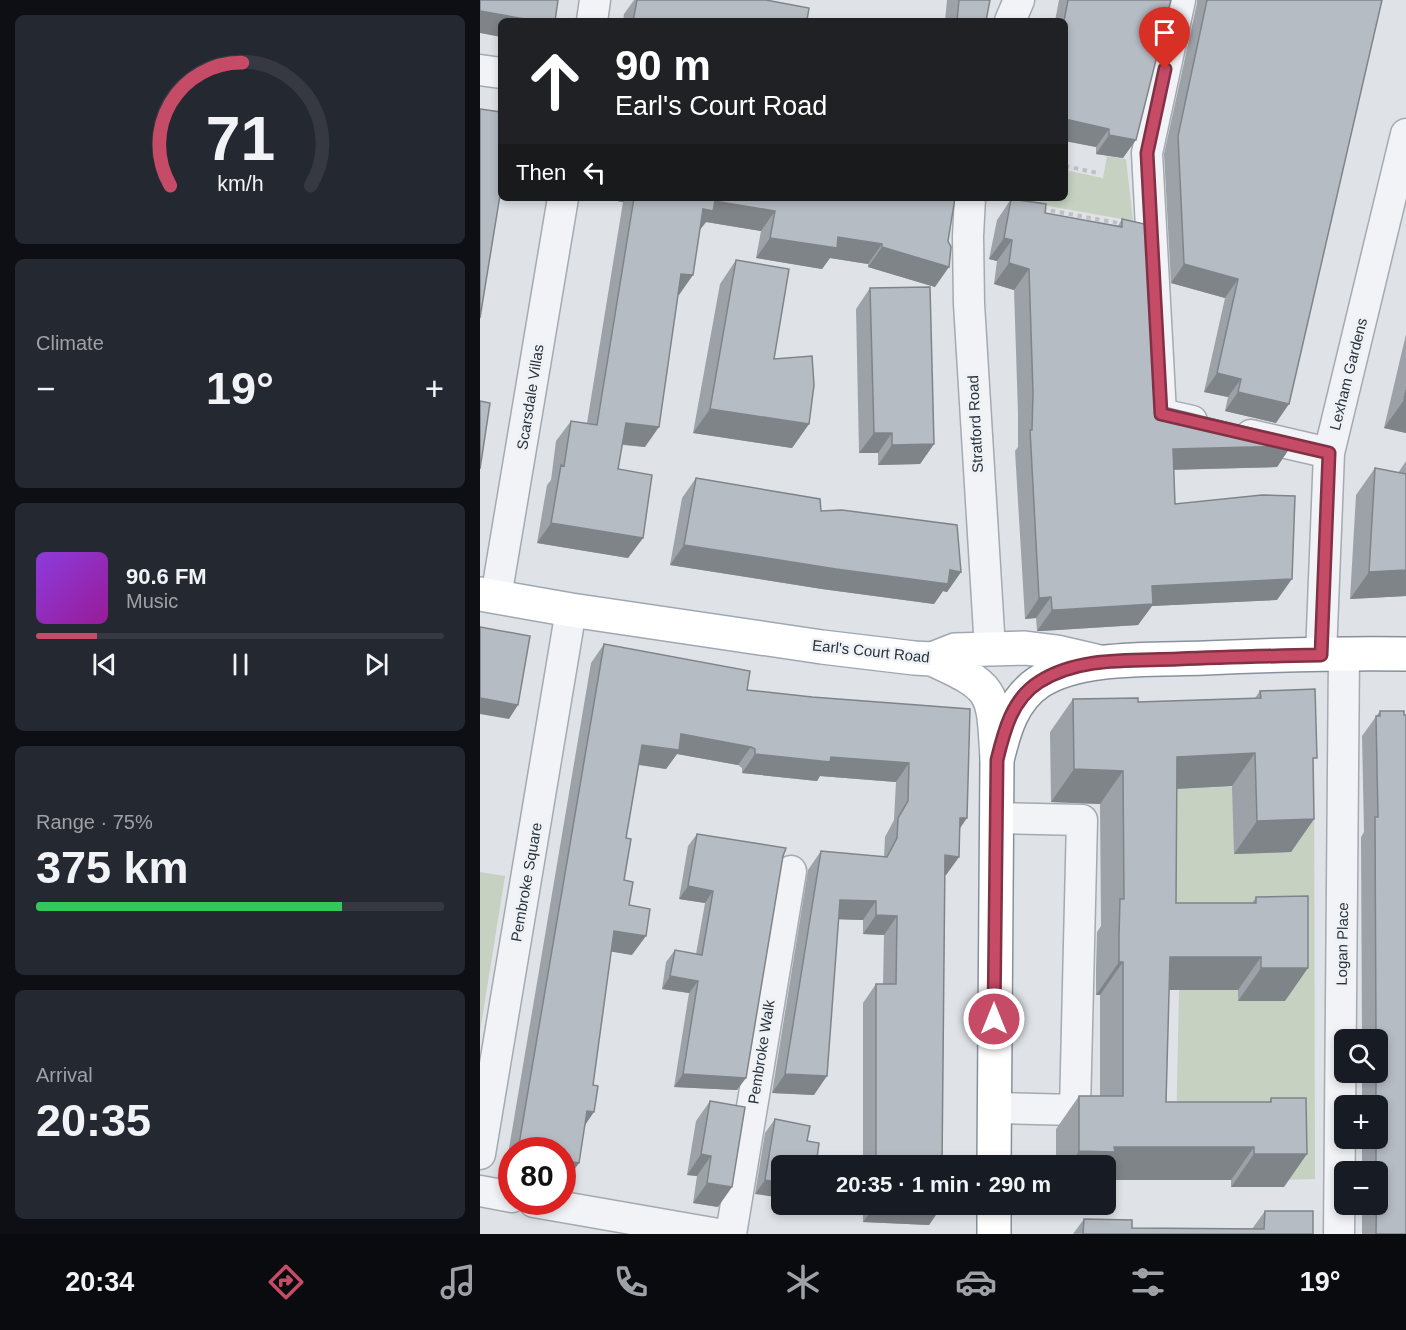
<!DOCTYPE html>
<html lang="en">
<head>
<meta charset="utf-8">
<style>
	:root { --surface:#171b24; --page:#242831; --text:#f1f3f6; --muted:#9ea1a6; --line:#363941; --accent:#c54b67 }
	body { margin:0; font-family:Arial,sans-serif; background:var(--page); color:var(--text); height:100vh; display:flex; flex-direction:column; font-size:22px; white-space:nowrap }
	* { box-sizing:border-box; margin:0 }
	p { font-size:20px; color:var(--muted) }
	.icon { flex:none; width:33px; height:33px; fill:none; stroke:currentColor; stroke-width:2; stroke-linecap:round; stroke-linejoin:round }
	.map { position:relative; flex:1; overflow:hidden }
	.drawer { display:flex; flex-direction:column; gap:15px; padding:15px; background:#0d0f14; width:480px }
	.drawer>* { flex:none }
	.hud { position:absolute; left:18px; top:18px; width:570px; height:183px; border-radius:9px; box-shadow:0 3px 9px #0003; background:#202124; color:#fff; overflow:hidden }
	.buttons { position:absolute; left:854px; top:1029px; display:grid; gap:12px }
	.buttons a { display:grid; place-items:center; width:54px; height:54px; border-radius:9px; background:var(--surface); box-shadow:0 3px 9px #0003; font-size:30px }
	.speed { position:absolute; left:18px; top:1137px; display:flex; gap:12px; font-size:30px; font-weight:700; text-align:center }
	.speed>* { display:grid; place-content:center; width:78px; height:78px; border-radius:50%; background:var(--surface); box-shadow:0 3px 9px #0003; line-height:1 }
	.speed .limit { border:9px solid #d22; background:#fff; color:#111 }
	.pin { position:absolute; display:grid; place-items:center; width:51px; height:51px; color:#fff; margin:-62px -26px; border-radius:50% 50% 50% 0; rotate:-45deg; box-shadow:0 0 6px #0007 }
	.pin .icon { rotate:45deg }
	.me { position:absolute; width:66px; margin:-33px; rotate:0deg; stroke-linejoin:round; filter:drop-shadow(0 0 4px #0008) }
	.turn { display:flex; align-items:center; gap:21px; height:126px; padding:0 18px; font-size:27px }
	.turn .icon { width:78px; height:78px; stroke-width:2.5 }
	.turn b { display:block; font-size:42px; line-height:51px }
	.then { display:flex; align-items:center; height:57px; padding:0 18px; background:#0003; gap:12px; font-size:22px }
	.big { font-size:45px; font-weight:700; line-height:1.1 }
	.drawer .tile { flex:1; display:flex; flex-direction:column; justify-content:center; gap:9px; min-width:0; padding:0 21px; border-radius:9px; background:var(--page) }
	.drawer .dial { align-items:center; gap:0 }
	.dial svg { height:156px; overflow:visible; fill:none; stroke:var(--line); stroke-width:7; stroke-linecap:round; text-anchor:middle }
	.dial text { fill:var(--text); stroke:none }
	.song { display:flex; align-items:center; gap:18px }
	.cover { width:72px; height:72px; border-radius:9px; background:linear-gradient(135deg,hsl(270 70% 55%),hsl(300 70% 35%)) }
	.played { height:6px; border-radius:3px; background:linear-gradient(90deg,var(--accent) 15%,var(--line) 15%) }
	.keys { display:flex; justify-content:space-around; direction:ltr }
	.heat { display:flex; justify-content:space-between; align-items:center; font-size:33px; direction:ltr }
	.charge { height:9px; border-radius:4px; background:linear-gradient(90deg,#34c759 75%,var(--line) 0) }
	.trip { position:absolute; left:291px; top:1155px; width:345px; height:60px; border-radius:9px; background:var(--surface); box-shadow:0 3px 9px #0003; font-weight:700; line-height:60px; text-align:center }
	.tab-bar { display:flex; height:96px; justify-content:space-around; align-items:center; background:#090b0e; color:var(--muted) }
	.tab-bar .icon { width:42px; height:42px }
	.tab-bar .selected { color:var(--accent) }
	.tab-bar b { font-size:27px; color:var(--text) }
	main { display:flex; flex:1; min-height:0 }
	.map>svg:first-child { display:block }
	.green { fill:#c6d1c1 }
	.lines { fill:none; stroke-linecap:round; stroke-linejoin:round }
	.minor-casing { stroke:#a5aab1; stroke-width:33 }
	.major-casing { stroke:#9fa8b2; stroke-width:36 }
	.highway-casing { stroke:#87919d; stroke-width:36 }
	.path { stroke:#bdc1c6; stroke-width:4; stroke-dasharray:4.5 4.5; stroke-linecap:butt }
	.minor { stroke:#f1f3f6; stroke-width:30 }
	.major { stroke:#fff; stroke-width:33 }
	.highway { stroke:#fff; stroke-width:33 }
	.wall { fill:#9da2a9 }
	.shaded-wall { fill:#7f8489 }
	.building { fill:#b6bcc4; stroke:#7f8489; stroke-width:1.5 }
	.route-casing { stroke:#803143; stroke-width:15 }
	.route { stroke:#c54b67; stroke-width:10 }
	.labels { text-anchor:middle; dominant-baseline:central; stroke-width:5; stroke-linejoin:round; paint-order:stroke }
	.street-label { font-size:15px; fill:#29323d; stroke:#eef2f5 }
</style>
</head>
<body>
<main>
<section class="drawer">
<div class="tile dial"><svg viewBox="0 0 100 80">
<path d="M14 69A42 42 0 1 1 86 69"/>
<path d="M14 69A42 42 0 0 1 51 6" stroke="#c54b67"/>
<text x="50" y="56" font-size="32" font-weight="700">71</text>
<text x="50" y="72" font-size="11">km/h</text>
</svg></div>
<div class="tile"><p>Climate</p>
<div class="heat"><a>−</a><b class="big">19°</b><a>+</a></div>
</div>
<div class="tile">
<div class="song"><i class="cover"></i><div><b>90.6 FM</b><p>Music</p></div></div>
<div class="played"></div>
<div class="keys"><svg class="icon" aria-label="previous" viewBox="0 0 24 24"><path d="M18 5L8 12l10 7zM5 5v14"/></svg><svg class="icon" aria-label="pause" viewBox="0 0 24 24"><path d="M8 5v14M16 5v14"/></svg><svg class="icon" aria-label="next" viewBox="0 0 24 24"><path d="M6 5l10 7-10 7zM19 5v14"/></svg></div>
</div>
<div class="tile"><p>Range · 75%</p><b class="big">375 km</b><div class="charge"></div></div>
<div class="tile"><p>Arrival</p><b class="big">20:35</b></div>
</section>
<div class="map">
<svg width="926" height="1234" viewBox="0 0 926 1234">
	<rect width="100%" height="100%" fill="#dfe3e7"/>
	<!-- green -->
	<path class="green" d="M 627,156 L 646,159 L 653,221 L 523,198 L 585,198 L 585,170 L 623,178 Z
		M 834,725 L 835,1179 L 804,1180 L 696,1135 L 699,990 L 758,990 L 758,1001 L 804,1001 L 673,936 L 668,790 L 766,786 Z
		M 0,872 L 25,876 L 0,1032 Z"/>
	<g class="lines">
		<!-- minor casing -->
		<g class="minor-casing">
			<path id="minor" d="M 700,0 L 667,153 L 681,414 L 712,421
				M 112,21 L 115,0
				M 530,21 L 539,0
				M 0,70 L 21,73
				M 490,198 L 488,236 L 489,304 L 510,649
				M 771,435 L 849,453
				M 16,597 L 83,198
				M 841,655 L 849,453 L 926,134
				M 514,1108 L 595,1110 L 602,820 L 516,818
				M 0,1154 L 91,610
				M 0,1191 L 32,1197
				M 54,1202 L 238,1234
				M 251,1234 L 311,871
				M 859,1234 L 864,654"/>
		</g>
		<!-- major casing -->
		<g class="major-casing">
			<path id="major" d="M 0,594 L 91,610 L 342,647 L 434,658 L 452,659 L 475,650 L 545,648 L 577,652 L 620,662
				M 452,659 C 516,688 513,691 517,759"/>
		</g>
		<!-- highway casing -->
		<g class="highway-casing">
			<path id="highway" d="M 514,1166 L 517,760 C 524,731 532,700 559,682 C 600,655 676,660 725,658 C 792,655 859,653 926,654
				M 514,1204 L 514,1234"/>
		</g>
		<!-- path -->
		<path class="path" d="M 585,166 L 618,173
			M 562,209 L 638,223"/>
		<!-- minor -->
		<use href="#minor" class="minor"/>
		<!-- major -->
		<use href="#major" class="major"/>
		<!-- highway -->
		<use href="#highway" class="highway"/>
	</g>
	<!-- wall -->
	<path class="wall" d="M 154,0 L 286,0 L 327,20 L 334,21 L 143,21 L 144,14 Z
		M 467,0 L 510,0 L 506,21 L 465,21 Z
		M 579,0 L 691,0 L 643,158 L 616,154 L 616,147 L 585,141 L 585,21 L 575,21 Z
		M 717,0 L 902,0 L 796,423 L 745,411 L 748,397 L 724,392 L 745,298 L 691,283 L 684,154 L 717,3 Z
		M 120,198 L 475,198 L 455,287 L 388,267 L 388,264 L 350,258 L 342,269 L 276,258 L 281,231 L 226,222 L 219,231 L 198,295 L 165,447 L 142,445 L 138,469 L 163,538 L 148,558 L 57,543 L 67,485 L 71,480 L 76,441 L 91,421 L 107,423 L 143,202 Z
		M 531,199 L 565,213 L 638,226 L 642,219 L 680,406 L 811,446 L 797,467 L 693,470 L 695,504 L 797,600 L 672,606 L 658,625 L 561,631 L 557,631 L 556,618 L 545,619 L 535,451 L 538,447 L 538,414 L 534,290 L 514,284 L 517,261 L 509,259 L 517,220 Z
		M 256,260 L 294,359 L 329,424 L 312,448 L 213,433 L 240,284 Z
		M 390,288 L 454,444 L 440,464 L 398,465 L 398,453 L 379,453 L 376,309 Z
		M 926,334 L 926,433 L 904,428 Z
		M 926,461 L 926,596 L 870,599 L 876,495 L 895,468 L 918,473 Z
		M 216,478 L 341,511 L 481,572 L 467,592 L 463,591 L 454,604 L 342,589 L 190,565 L 202,498 Z
		M 124,644 L 267,690 L 332,697 L 490,709 L 480,828 L 479,857 L 466,875 L 465,875 L 462,1166 L 383,1166 L 383,1003 L 396,984 L 403,984 L 404,935 L 383,934 L 383,920 L 359,919 L 334,1095 L 292,1093 L 328,870 L 341,851 L 404,857 L 405,837 L 414,820 L 416,782 L 340,776 L 337,781 L 262,773 L 262,768 L 258,765 L 197,754 L 186,769 L 158,765 L 146,838 L 144,880 L 149,905 L 152,955 L 131,951 L 105,1126 L 86,1181 L 82,1150 L 32,1150 L 32,1173 L 25,1172 L 111,663 Z
		M 780,691 L 833,764 L 834,819 L 811,852 L 754,854 L 752,786 L 697,789 L 696,903 L 772,903 L 776,897 L 805,1001 L 758,1001 L 758,990 L 689,990 L 686,1102 L 789,1102 L 791,1098 L 804,1187 L 751,1187 L 751,1180 L 626,1166 L 576,1166 L 576,1129 L 599,1096 L 620,1096 L 620,995 L 616,995 L 616,969 L 617,932 L 621,926 L 620,804 L 571,802 L 570,732 L 593,699 L 658,702 L 775,698 Z
		M 900,711 L 924,715 L 926,1234 L 882,1234 L 882,1204 L 897,1204 L 897,1172 L 882,1172 L 882,1138 L 897,1138 L 897,1106 L 882,1106 L 882,1072 L 897,1072 L 897,1040 L 882,1040 L 881,837 L 884,832 L 882,736 Z
		M 217,834 L 303,856 L 257,1090 L 194,1087 L 209,993 L 182,989 L 186,962 L 195,950 L 216,954 L 225,903 L 199,899 L 208,846 Z
		M 230,1101 L 238,1207 L 213,1203 L 217,1176 L 207,1175 L 216,1121 Z
		M 295,1119 L 327,1141 L 275,1194 L 285,1133 Z
		M 383,1204 L 462,1204 L 462,1206 L 449,1225 L 383,1222 Z
		M 785,1211 L 833,1234 L 593,1234 L 604,1219 L 652,1228 L 772,1229 Z"/>
	<!-- shaded-wall -->
	<path class="shaded-wall" d="M 0,11 L 45,19 L 43,21 L 21,21 L 21,37 L 0,33 Z
		M 585,119 L 629,129 L 616,147 L 585,141 Z
		M 629,135 L 656,140 L 643,158 L 616,154 Z
		M 120,198 L 146,198 L 143,202 Z
		M 235,201 L 295,211 L 281,231 L 226,222 L 219,231 L 223,209 Z
		M 358,237 L 402,244 L 388,264 L 350,258 L 342,269 L 276,258 L 290,238 Z
		M 524,238 L 532,240 L 517,261 L 509,259 Z
		M 402,247 L 469,267 L 455,287 L 388,267 Z
		M 529,263 L 549,269 L 534,290 L 514,284 Z
		M 704,264 L 758,279 L 745,298 L 691,283 Z
		M 201,274 L 213,275 L 199,295 L 187,294 Z
		M 737,373 L 761,379 L 748,397 L 724,392 Z
		M 758,392 L 809,404 L 796,423 L 745,411 Z
		M 924,400 L 926,400 L 926,433 L 904,428 Z
		M 230,409 L 329,424 L 312,448 L 213,433 Z
		M 146,423 L 179,427 L 165,447 L 132,443 Z
		M 394,433 L 412,433 L 398,453 L 379,453 Z
		M 454,444 L 440,464 L 398,465 L 412,445 Z
		M 811,446 L 797,467 L 678,470 L 693,449 Z
		M 71,523 L 163,538 L 148,558 L 57,543 Z
		M 204,545 L 470,570 L 481,572 L 467,592 L 463,591 L 454,604 L 342,589 L 190,565 Z
		M 926,570 L 926,596 L 870,599 L 889,572 Z
		M 812,579 L 797,600 L 672,606 L 658,625 L 561,631 L 557,631 L 572,610 L 672,586 Z
		M 571,597 L 556,618 L 545,619 L 559,598 Z
		M 0,698 L 38,705 L 29,719 L 0,714 Z
		M 201,734 L 271,747 L 258,765 L 197,754 L 186,769 L 149,763 L 162,745 Z
		M 775,753 L 752,786 L 674,790 L 697,757 Z
		M 275,754 L 351,757 L 429,763 L 416,782 L 340,776 L 337,781 L 262,773 Z
		M 594,769 L 643,771 L 620,804 L 571,802 Z
		M 480,818 L 487,818 L 474,837 Z
		M 834,819 L 811,852 L 754,854 L 777,821 Z
		M 465,855 L 479,857 L 466,875 L 452,874 Z
		M 208,886 L 233,891 L 225,903 L 199,899 Z
		M 360,900 L 396,901 L 383,920 L 347,919 Z
		M 396,915 L 417,916 L 404,935 L 383,934 Z
		M 134,931 L 166,936 L 152,955 L 121,950 Z
		M 690,957 L 781,957 L 758,990 L 667,990 Z
		M 639,962 L 643,962 L 620,995 L 616,995 Z
		M 781,968 L 828,968 L 805,1001 L 758,1001 Z
		M 190,976 L 218,981 L 209,993 L 182,989 Z
		M 203,1074 L 266,1078 L 257,1090 L 194,1087 Z
		M 305,1074 L 347,1076 L 334,1095 L 292,1093 Z
		M 107,1111 L 114,1112 L 101,1131 Z
		M 634,1147 L 774,1147 L 751,1180 L 626,1180 L 626,1166 L 589,1166 L 599,1151 Z
		M 221,1154 L 231,1156 L 217,1176 L 207,1175 Z
		M 774,1154 L 827,1154 L 804,1187 L 751,1187 Z
		M 82,1160 L 99,1163 L 86,1181 L 82,1181 Z
		M 32,1163 L 32,1173 L 25,1172 Z
		M 285,1180 L 302,1183 L 302,1198 L 275,1194 Z
		M 227,1183 L 252,1187 L 238,1207 L 213,1203 Z
		M 396,1204 L 426,1204 L 462,1206 L 449,1225 L 383,1222 Z"/>
	<!-- building -->
	<path class="building" d="M 0,0 L 78,0 L 75,21 L 44,21 L 45,19 L 0,11 Z
		M 157,0 L 286,0 L 329,8 L 327,20 L 334,21 L 153,21 Z
		M 479,0 L 510,0 L 506,21 L 477,21 Z
		M 588,0 L 691,0 L 656,140 L 629,135 L 629,129 L 585,119 L 584,21 Z
		M 727,0 L 902,0 L 809,404 L 758,392 L 761,379 L 737,373 L 758,279 L 704,264 L 698,136 Z
		M 0,109 L 21,112 L 21,189 L 0,318 Z
		M 154,198 L 475,198 L 468,241 L 471,247 L 469,267 L 402,247 L 402,244 L 358,237 L 357,248 L 290,238 L 295,211 L 235,201 L 233,211 L 223,209 L 213,275 L 201,274 L 179,427 L 146,423 L 138,469 L 172,475 L 163,538 L 71,523 L 81,465 L 84,466 L 91,421 L 117,425 Z
		M 531,199 L 566,204 L 565,213 L 642,227 L 642,219 L 669,225 L 680,406 L 812,438 L 811,446 L 693,449 L 695,504 L 782,495 L 815,496 L 812,579 L 672,586 L 673,604 L 576,610 L 572,610 L 571,597 L 559,598 L 550,430 L 552,430 L 553,393 L 549,269 L 529,263 L 532,240 L 524,238 Z
		M 256,260 L 309,269 L 294,359 L 332,356 L 334,385 L 329,424 L 230,409 Z
		M 450,287 L 454,444 L 412,445 L 412,433 L 394,433 L 390,288 Z
		M 926,390 L 926,400 L 924,400 Z
		M 0,401 L 10,403 L 0,469 Z
		M 895,468 L 926,474 L 926,570 L 889,572 Z
		M 216,478 L 340,499 L 341,511 L 362,510 L 477,525 L 481,572 L 470,570 L 468,584 L 356,569 L 204,545 Z
		M 0,627 L 50,636 L 38,705 L 0,698 Z
		M 124,644 L 270,671 L 267,690 L 332,697 L 490,709 L 487,818 L 480,818 L 479,857 L 465,855 L 462,1166 L 396,1166 L 396,984 L 416,984 L 417,916 L 396,915 L 396,901 L 360,900 L 347,1076 L 305,1074 L 341,851 L 407,857 L 417,838 L 418,818 L 428,801 L 429,763 L 351,757 L 350,762 L 275,754 L 275,749 L 271,747 L 201,734 L 199,750 L 162,745 L 146,838 L 151,839 L 144,880 L 153,882 L 149,905 L 170,909 L 166,936 L 134,931 L 113,1085 L 118,1086 L 114,1112 L 107,1111 L 99,1163 L 82,1160 L 82,1150 L 38,1150 Z
		M 835,689 L 837,758 L 833,758 L 834,819 L 777,821 L 775,753 L 697,757 L 696,903 L 776,903 L 776,897 L 828,896 L 828,968 L 781,968 L 781,957 L 690,957 L 686,1102 L 791,1102 L 791,1098 L 826,1098 L 827,1154 L 774,1154 L 774,1147 L 634,1147 L 635,1152 L 599,1151 L 599,1096 L 643,1096 L 643,962 L 639,962 L 639,936 L 640,899 L 644,899 L 643,771 L 594,769 L 593,699 L 658,698 L 658,702 L 781,698 L 780,691 Z
		M 900,711 L 924,711 L 924,715 L 926,715 L 926,1234 L 896,1234 L 897,1172 L 896,1172 L 896,1138 L 897,1138 L 897,1106 L 896,1106 L 896,1072 L 897,1072 L 897,1040 L 896,1040 L 895,817 L 898,817 L 896,716 L 900,716 Z
		M 217,834 L 306,848 L 303,856 L 266,1078 L 203,1074 L 218,981 L 190,976 L 195,950 L 222,955 L 233,891 L 208,886 Z
		M 230,1101 L 265,1107 L 252,1187 L 227,1183 L 231,1156 L 221,1154 Z
		M 295,1119 L 330,1126 L 327,1141 L 339,1143 L 336,1166 L 302,1166 L 302,1183 L 285,1180 Z
		M 426,1204 L 462,1204 L 462,1206 Z
		M 785,1211 L 833,1211 L 833,1234 L 603,1234 L 604,1219 L 652,1220 L 652,1228 L 784,1229 Z"/>
	<g class="lines">
		<!-- route casing -->
		<g class="route-casing">
			<path id="route" d="M 514,1019 L 517,760 C 524,731 532,699 559,682 C 599,656 653,661 698,659 C 746,657 793,656 841,655 L 849,453 L 681,414 L 667,153 L 685,69"/>
		</g>
		<!-- route -->
		<use href="#route" class="route"/>
	</g>
	<g class="labels">
		<!-- street labels -->
		<g class="street-label">
			<text transform="translate(868 374) rotate(-76)">Lexham Gardens</text>
			<text transform="translate(50 397) rotate(-81)">Scarsdale Villas</text>
			<text transform="translate(495 424) rotate(-93)">Stratford Road</text>
			<text transform="translate(391 651) rotate(6)">Earl's Court Road</text>
			<text transform="translate(46 882) rotate(-80)">Pembroke Square</text>
			<text transform="translate(862 944) rotate(-89)">Logan Place</text>
			<text transform="translate(281 1052) rotate(-81)">Pembroke Walk</text>
		</g>
	</g>
</svg>
<div class="buttons">
<a><svg class="icon" aria-label="search" viewBox="0 0 24 24"><circle cx="10" cy="10" r="6"/><path d="M15 15l6 6"/></svg></a>
<a>+</a>
<a>−</a>
</div>
<div class="speed"><div class="limit">80</div></div>
<div class="pin" style="left:685px;top:69px;background:#d93025"><svg class="icon" aria-label="arrive" viewBox="0 0 24 24"><path d="M6 21V4h12l-3 4 3 4H6"/></svg></div>
<svg class="me" style="left:514px;top:1019px" viewBox="-20 -20 40 40"><circle r="17" fill="#c54b67" stroke="#fff" stroke-width="3"/><path d="M0-11L8 9 0 5-8 9z" fill="#fff"/></svg>
<div class="trip">20:35 · 1 min · 290 m</div>
<div class="hud">
<div class="turn"><svg class="icon" aria-label="ahead" viewBox="0 0 24 24"><path d="M12 20V5M6 11l6-6 6 6"/></svg><div><b>90 m</b>Earl's Court Road</div></div>
<div class="then">Then<svg class="icon" aria-label="left" viewBox="0 0 24 24"><path d="M17 20v-9H6M10 6l-5 5 5 5"/></svg></div>
</div>
</div>
</main>
<nav class="tab-bar">
<b>20:34</b>
<svg class="icon selected" aria-label="directions" viewBox="0 0 24 24"><path d="M12 3l9 9-9 9-9-9zM9 14v-3h6M13 9l2 2-2 2"/></svg>
<svg class="icon" aria-label="music" viewBox="0 0 24 24"><path d="M9 18V5l10-2v13"/><circle cx="6" cy="18" r="3"/><circle cx="16" cy="16" r="3"/></svg>
<svg class="icon" aria-label="phone" viewBox="0 0 24 24"><path d="M5 4h4l2 5-3 2q2 4 5 5l2-3 5 2v4C11 20 4 13 5 4z"/></svg>
<svg class="icon" aria-label="climate" viewBox="0 0 24 24"><path d="M12 3v18M4 7l16 10M4 17L20 7"/></svg>
<svg class="icon" aria-label="car" viewBox="0 0 24 24"><path d="M5 17H2v-5l4-1 3-4h7l3 4 3 1v5h-3M9 17h6M6 11h13"/><circle cx="7" cy="17" r="2"/><circle cx="17" cy="17" r="2"/></svg>
<svg class="icon" aria-label="filters" viewBox="0 0 24 24"><path d="M4 7h16M4 17h16"/><circle cx="9" cy="7" r="2"/><circle cx="15" cy="17" r="2"/></svg>
<b>19°</b>
</nav>
</body>
</html>
